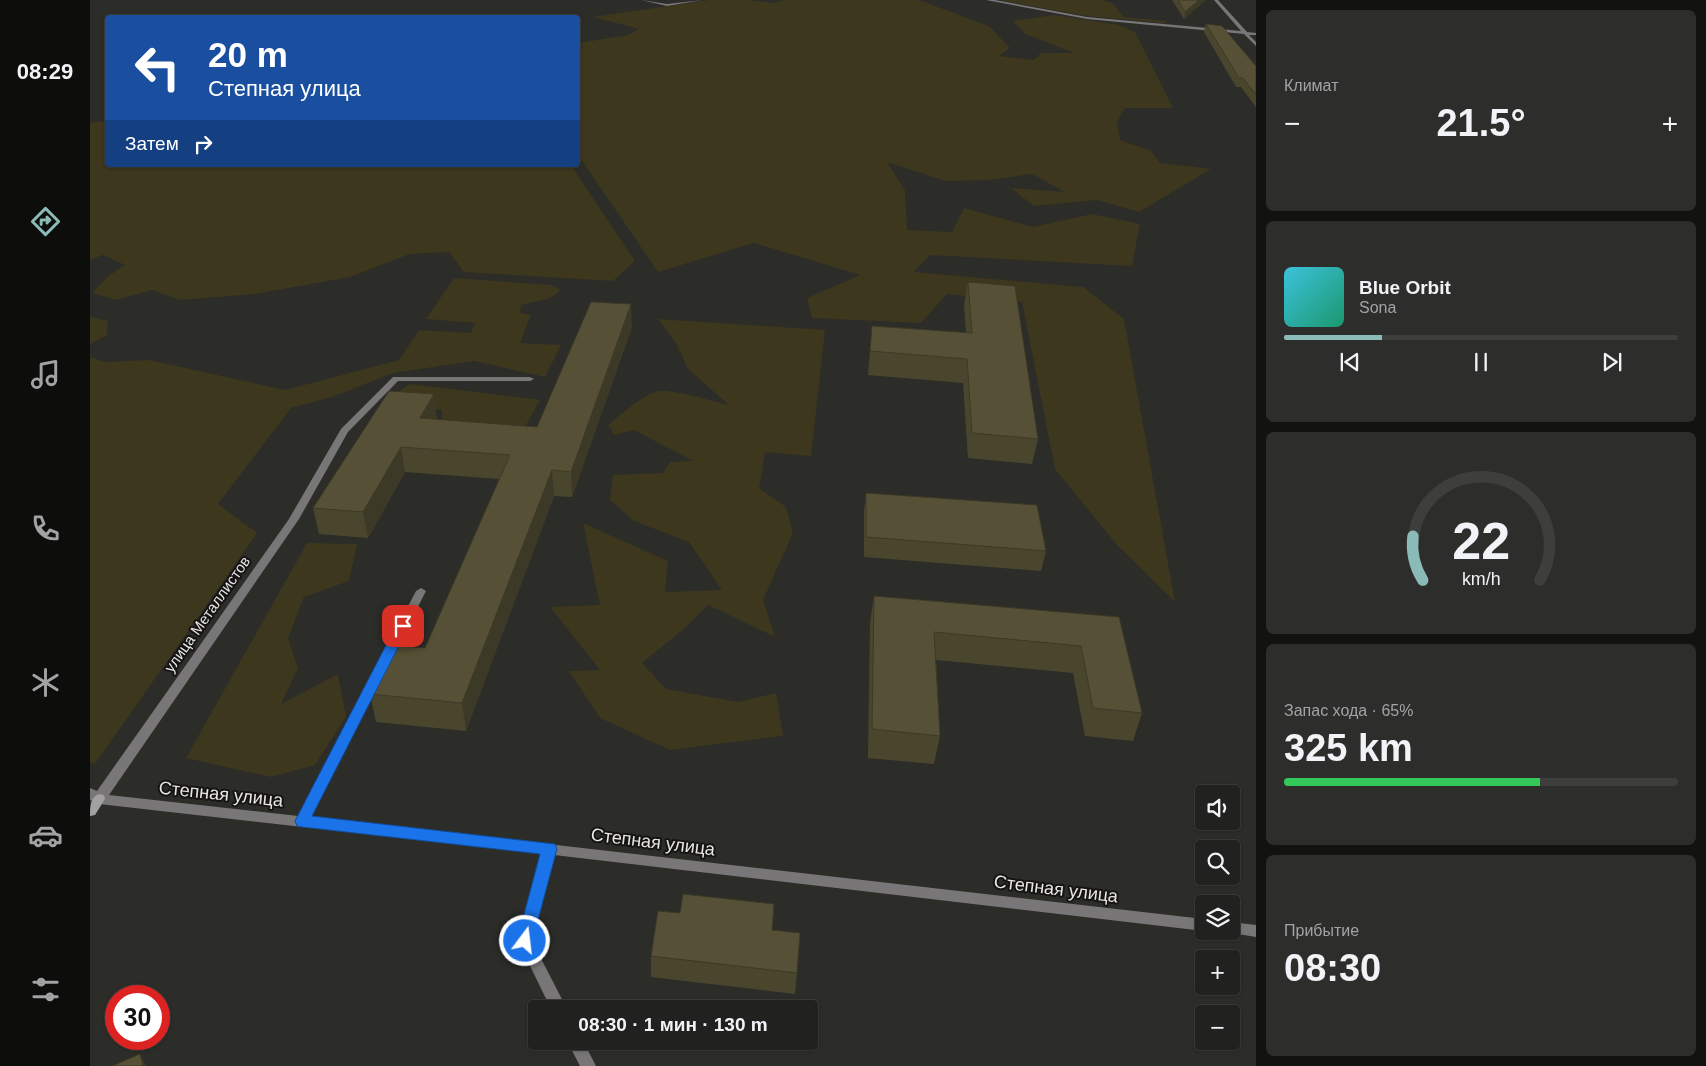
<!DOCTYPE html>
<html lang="ru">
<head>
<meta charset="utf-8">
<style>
	:root { --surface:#21211f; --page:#2d2e2c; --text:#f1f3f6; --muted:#a2a3a4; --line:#3e3e3d; --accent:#8bbbb9 }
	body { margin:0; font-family:Helvetica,sans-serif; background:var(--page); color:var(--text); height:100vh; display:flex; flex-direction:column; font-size:19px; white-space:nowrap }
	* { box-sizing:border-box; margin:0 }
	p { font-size:16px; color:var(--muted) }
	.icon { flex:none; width:28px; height:28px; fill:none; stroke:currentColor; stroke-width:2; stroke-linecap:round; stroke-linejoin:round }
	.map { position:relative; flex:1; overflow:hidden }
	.panel { display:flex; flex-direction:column; gap:10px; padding:10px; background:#121211; width:450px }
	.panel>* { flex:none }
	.top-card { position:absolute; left:15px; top:15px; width:475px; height:152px; border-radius:5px; box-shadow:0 1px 4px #0004,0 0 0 1px var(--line); background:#1a4fa0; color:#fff; overflow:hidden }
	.fabs { position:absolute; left:1105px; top:785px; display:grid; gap:10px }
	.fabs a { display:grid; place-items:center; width:45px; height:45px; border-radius:5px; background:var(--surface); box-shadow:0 1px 4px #0004,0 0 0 1px var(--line); font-size:25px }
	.speed { position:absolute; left:15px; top:985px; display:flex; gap:10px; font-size:25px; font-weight:700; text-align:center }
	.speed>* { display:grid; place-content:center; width:65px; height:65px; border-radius:50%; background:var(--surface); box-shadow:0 1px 4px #0004,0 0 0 1px var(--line); line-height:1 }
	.speed .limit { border:8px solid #d22; background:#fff; color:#111 }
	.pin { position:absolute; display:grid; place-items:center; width:42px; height:42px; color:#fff; margin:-21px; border-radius:10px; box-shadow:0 2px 8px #0006 }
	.me { position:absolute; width:55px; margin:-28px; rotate:15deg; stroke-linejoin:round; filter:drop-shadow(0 0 4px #0008) }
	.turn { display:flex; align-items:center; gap:18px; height:105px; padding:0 20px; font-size:22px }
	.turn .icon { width:65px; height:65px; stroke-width:2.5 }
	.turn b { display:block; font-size:35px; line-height:42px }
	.then { display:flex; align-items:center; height:48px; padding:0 20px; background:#0003; gap:10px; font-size:19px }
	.big { font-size:38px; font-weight:700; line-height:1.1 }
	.panel .card { flex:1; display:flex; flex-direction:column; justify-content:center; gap:8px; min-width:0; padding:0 18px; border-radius:8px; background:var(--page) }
	.panel .dial { align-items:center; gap:0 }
	.dial svg { height:130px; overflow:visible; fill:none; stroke:var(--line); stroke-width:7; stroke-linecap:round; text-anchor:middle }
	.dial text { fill:var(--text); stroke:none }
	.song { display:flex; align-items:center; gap:15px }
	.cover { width:60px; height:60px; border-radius:8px; background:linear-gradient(135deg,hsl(190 70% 55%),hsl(160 70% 35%)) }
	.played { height:5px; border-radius:2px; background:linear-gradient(90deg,var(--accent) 25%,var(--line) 25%) }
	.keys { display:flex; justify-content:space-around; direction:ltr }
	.heat { display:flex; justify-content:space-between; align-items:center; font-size:28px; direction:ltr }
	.charge { height:8px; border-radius:4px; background:linear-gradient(90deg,#34c759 65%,var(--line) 0) }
	.trip { position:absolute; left:438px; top:1000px; width:290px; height:50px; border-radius:5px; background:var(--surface); box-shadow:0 1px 4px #0004,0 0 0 1px var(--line); font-weight:700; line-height:50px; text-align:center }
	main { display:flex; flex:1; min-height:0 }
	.tab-bar { display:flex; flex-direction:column; width:90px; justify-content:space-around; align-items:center; background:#0d0d0c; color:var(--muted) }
	.tab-bar .icon { width:35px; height:35px }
	.tab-bar .selected { color:var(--accent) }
	.tab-bar b { font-size:22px; color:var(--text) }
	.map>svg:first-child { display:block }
	.green { fill:#3c371d }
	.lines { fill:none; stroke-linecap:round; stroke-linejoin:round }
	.street { fill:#787677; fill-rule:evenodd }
	.secondary { fill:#a2a0a2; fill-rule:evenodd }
	.wall { fill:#4a462e }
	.shaded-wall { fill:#3c3926 }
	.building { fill:#565136; stroke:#3c3926 }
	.route { fill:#1a73e8; stroke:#114b97 }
	.labels { text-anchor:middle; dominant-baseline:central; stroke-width:4; stroke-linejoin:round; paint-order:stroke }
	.street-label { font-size:15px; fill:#e8e7e5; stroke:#151413 }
	.near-street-label { font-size:18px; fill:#e8e7e5; stroke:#151413 }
</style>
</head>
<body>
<main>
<nav class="tab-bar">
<b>08:29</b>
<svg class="icon selected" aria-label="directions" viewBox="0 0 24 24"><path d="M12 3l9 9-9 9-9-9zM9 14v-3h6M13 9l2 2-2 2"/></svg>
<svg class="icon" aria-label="music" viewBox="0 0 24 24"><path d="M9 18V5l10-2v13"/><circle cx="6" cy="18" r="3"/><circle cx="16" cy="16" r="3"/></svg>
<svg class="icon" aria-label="phone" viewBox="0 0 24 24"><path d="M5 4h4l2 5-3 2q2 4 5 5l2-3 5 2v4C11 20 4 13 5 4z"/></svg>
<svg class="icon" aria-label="climate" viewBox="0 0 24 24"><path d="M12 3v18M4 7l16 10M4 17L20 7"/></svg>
<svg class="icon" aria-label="car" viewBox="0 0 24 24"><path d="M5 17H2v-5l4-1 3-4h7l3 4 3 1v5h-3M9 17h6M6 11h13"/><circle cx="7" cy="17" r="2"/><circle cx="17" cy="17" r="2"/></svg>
<svg class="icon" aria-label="filters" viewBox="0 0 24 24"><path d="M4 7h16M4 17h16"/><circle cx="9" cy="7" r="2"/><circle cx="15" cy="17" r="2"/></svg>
</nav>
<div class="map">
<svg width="1166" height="1066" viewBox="0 0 1166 1066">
	<rect width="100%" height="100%" fill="#2c2c29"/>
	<!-- green -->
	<path class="green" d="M 619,0 L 658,0 L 685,3 L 694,0 L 829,0 L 899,26 L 920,48 L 909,56 L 944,60 L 951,53 L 984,53 L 935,34 L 923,21 L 964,15 L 1029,25 L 1045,32 L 1083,108 L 1035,108 L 1027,121 L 1030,140 L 1061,151 L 1070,163 L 1121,169 L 1049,212 L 1007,200 L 944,206 L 921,188 L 975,192 L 942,174 L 899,180 L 855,181 L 797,162 L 815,190 L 817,230 L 862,232 L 874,208 L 943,227 L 1002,214 L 1050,224 L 1042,266 L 840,255 L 824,272 L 993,287 L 1034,319 L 1085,602 L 1027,545 L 965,469 L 932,302 L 857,294 L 831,323 L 722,318 L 717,298 L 770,275 L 664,243 L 568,272 L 488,155 L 488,43 L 538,35 L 549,29 L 503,17 Z
		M 908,0 L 1011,0 L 1022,3 L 1034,17 L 1076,21 L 1076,23 L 997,16 Z
		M 17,121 L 18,165 L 481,165 L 545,261 L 523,281 L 374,272 L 359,252 L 320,254 L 260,277 L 165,294 L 90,300 L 62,290 L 26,300 L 2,293 L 17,277 L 35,265 L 13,255 L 0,260 L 0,123 Z
		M 364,278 L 461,285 L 471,290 C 460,301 446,301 431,305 L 430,313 L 441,315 L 430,343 L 471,345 L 455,377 L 384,361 L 303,373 L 242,397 L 201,408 L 128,504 L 167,533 L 5,764 L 0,762 L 0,357 L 15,362 L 59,360 L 195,390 L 309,360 L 329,330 L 381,333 L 385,323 L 336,319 Z
		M 0,317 L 18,321 L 17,335 L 0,344 Z
		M 568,319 L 735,330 L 721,456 L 675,452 L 669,488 L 696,507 L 703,533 L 673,600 L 685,637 L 618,605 L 596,627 L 552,663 L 576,689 L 648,702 L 686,693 L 693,736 L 580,750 L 510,718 L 479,671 L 510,670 L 460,607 L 510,605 L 493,523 L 578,561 L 575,592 L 632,590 L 599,542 L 544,521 L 520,500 L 523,475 L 573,473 L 580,462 L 603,461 L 544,430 L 524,435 L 518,425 C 529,416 556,392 570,391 C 589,390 621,401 639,405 L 598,369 L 587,345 Z
		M 319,384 L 450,400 L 425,445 L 351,430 L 352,410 L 295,403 Z
		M 217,543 L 267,544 L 259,581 L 214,597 L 198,638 L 208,668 L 191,704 L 248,674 L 256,717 L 225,765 L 181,777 L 96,758 Z"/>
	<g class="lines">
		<!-- street -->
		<path class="street" d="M 551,0 L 577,4 L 613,0 L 577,6 Z
			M 896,0 L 905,0 L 997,17 L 1151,31 L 1124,0 L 1128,0 L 1157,32 L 1166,33 L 1166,35 L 1159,35 L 1166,42 L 1166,46 L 1154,34 L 997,19 Z
			M 303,377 L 440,377 L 444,379 L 440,381 L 308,381 L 258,432 L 209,519 L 19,795 L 208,816 L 326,591 L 331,588 L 336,591 L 221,817 L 1114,919 L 1114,931 L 464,855 L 442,941 L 477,1009 L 461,1009 L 428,941 L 451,854 L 9,804 L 0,800 L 0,788 L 7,791 L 199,519 L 251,429 Z
			M 1141,922 L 1166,925 L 1166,937 L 1136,932 L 1135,931 L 1141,931 Z
			M 477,1041 L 493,1041 L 506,1066 L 490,1066 Z"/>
		<!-- secondary -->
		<path class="secondary" d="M 9,794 L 14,795 L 15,799 L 5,815 L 0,816 C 0,807 0,797 9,794 Z"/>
	</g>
	<!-- wall -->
	<path class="wall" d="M 1082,0 L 1116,0 L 1094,19 Z
		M 1116,24 L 1166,66 L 1166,107 L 1151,87 L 1146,87 L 1114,32 Z
		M 878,282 L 948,439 L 942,464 L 878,458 L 873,383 L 778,375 L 782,326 L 876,333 L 874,305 Z
		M 542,327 L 482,497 L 464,496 L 376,731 L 286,722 L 280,694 L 335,648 L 409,479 L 315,472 L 278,538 L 229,534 L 223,508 L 347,418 L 347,420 L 447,427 Z
		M 776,493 L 956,551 L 951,571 L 774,557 L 774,512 Z
		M 784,596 L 1029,617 L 1052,713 L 1043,741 L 995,736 L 983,673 L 846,660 L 850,736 L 844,764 L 778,758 L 780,623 Z
		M 682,930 L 707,973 L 705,994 L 561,977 L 561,956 Z"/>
	<!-- shaded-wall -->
	<path class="shaded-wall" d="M 1109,0 L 1116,0 L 1094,19 L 1095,12 Z
		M 541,304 L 542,327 L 482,497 L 481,472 Z
		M 344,394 L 347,418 L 333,443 L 330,418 Z
		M 311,447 L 315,472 L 278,538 L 273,512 Z
		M 462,470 L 464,496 L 376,731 L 372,703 Z
		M 50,1054 L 56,1066 L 53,1066 Z"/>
	<!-- building -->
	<path class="building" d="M 1088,0 L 1109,0 L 1095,12 Z
		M 1116,24 L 1132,26 L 1166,66 L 1166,95 L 1153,78 L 1149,78 Z
		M 878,282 L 925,286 L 948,439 L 882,433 L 877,359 L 780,351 L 782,326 L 882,333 Z
		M 501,302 L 541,304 L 481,472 L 462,470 L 372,703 L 280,694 L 303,645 L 335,648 L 420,455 L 311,447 L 273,512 L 223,508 L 299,391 L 344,394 L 330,418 L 447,427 Z
		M 776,493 L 947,505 L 956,551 L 776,537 Z
		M 784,596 L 1029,617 L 1052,713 L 1003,708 L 991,646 L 844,632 L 850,736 L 782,729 Z
		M 593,894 L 684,904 L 682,930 L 710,933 L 707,973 L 561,956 L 568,911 L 590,913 Z
		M 50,1054 L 53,1066 L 22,1066 Z"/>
	<!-- route -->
	<path class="route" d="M 313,622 L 319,626 L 222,816 L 465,844 L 467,849 L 441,946 L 435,948 L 429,946 L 427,941 L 450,854 L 212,827 L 207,826 L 205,821 L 306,626 Z"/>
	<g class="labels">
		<!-- street labels -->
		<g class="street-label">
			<text transform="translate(117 614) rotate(-55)">улица Металлистов</text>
		</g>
		<!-- near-street labels -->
		<g class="near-street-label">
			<text transform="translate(131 794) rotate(6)">Степная улица</text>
			<text transform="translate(563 842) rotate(7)">Степная улица</text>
			<text transform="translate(966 889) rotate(7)">Степная улица</text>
		</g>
	</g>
</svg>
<div class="fabs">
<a><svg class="icon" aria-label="sound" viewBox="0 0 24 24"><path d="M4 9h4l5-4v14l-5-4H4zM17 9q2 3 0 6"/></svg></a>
<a><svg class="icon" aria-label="search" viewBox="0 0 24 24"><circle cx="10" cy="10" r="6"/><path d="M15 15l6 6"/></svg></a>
<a><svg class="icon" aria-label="layers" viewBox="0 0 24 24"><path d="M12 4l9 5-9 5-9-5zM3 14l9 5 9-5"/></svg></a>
<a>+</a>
<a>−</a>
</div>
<div class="speed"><div class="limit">30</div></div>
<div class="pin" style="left:313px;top:626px;background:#d93025"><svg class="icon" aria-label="arrive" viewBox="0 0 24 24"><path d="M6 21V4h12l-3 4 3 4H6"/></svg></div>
<svg class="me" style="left:435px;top:941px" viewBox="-20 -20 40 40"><circle r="17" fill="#1a73e8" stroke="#fff" stroke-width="3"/><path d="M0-11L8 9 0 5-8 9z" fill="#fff"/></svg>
<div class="trip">08:30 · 1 мин · 130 m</div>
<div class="top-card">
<div class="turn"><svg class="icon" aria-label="left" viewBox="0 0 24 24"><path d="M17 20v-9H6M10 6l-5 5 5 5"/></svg><div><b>20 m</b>Степная улица</div></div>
<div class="then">Затем<svg class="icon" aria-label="right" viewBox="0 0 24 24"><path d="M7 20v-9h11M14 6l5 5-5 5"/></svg></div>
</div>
</div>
<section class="panel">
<div class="card"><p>Климат</p>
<div class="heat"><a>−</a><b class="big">21.5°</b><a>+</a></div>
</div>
<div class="card">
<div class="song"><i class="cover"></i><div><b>Blue Orbit</b><p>Sona</p></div></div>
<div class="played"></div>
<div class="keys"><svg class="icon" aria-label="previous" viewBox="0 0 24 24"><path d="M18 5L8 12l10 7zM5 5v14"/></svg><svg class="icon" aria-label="pause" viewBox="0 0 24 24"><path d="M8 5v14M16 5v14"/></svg><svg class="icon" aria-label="next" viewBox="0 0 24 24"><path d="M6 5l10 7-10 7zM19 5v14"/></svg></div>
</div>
<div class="card dial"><svg viewBox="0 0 100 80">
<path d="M14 69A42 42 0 1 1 86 69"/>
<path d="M14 69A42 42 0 0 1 8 42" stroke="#8bbbb9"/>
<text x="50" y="56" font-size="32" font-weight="700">22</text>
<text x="50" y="72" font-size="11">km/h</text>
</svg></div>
<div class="card"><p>Запас хода · 65%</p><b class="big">325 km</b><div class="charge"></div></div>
<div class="card"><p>Прибытие</p><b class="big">08:30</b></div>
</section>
</main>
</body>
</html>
